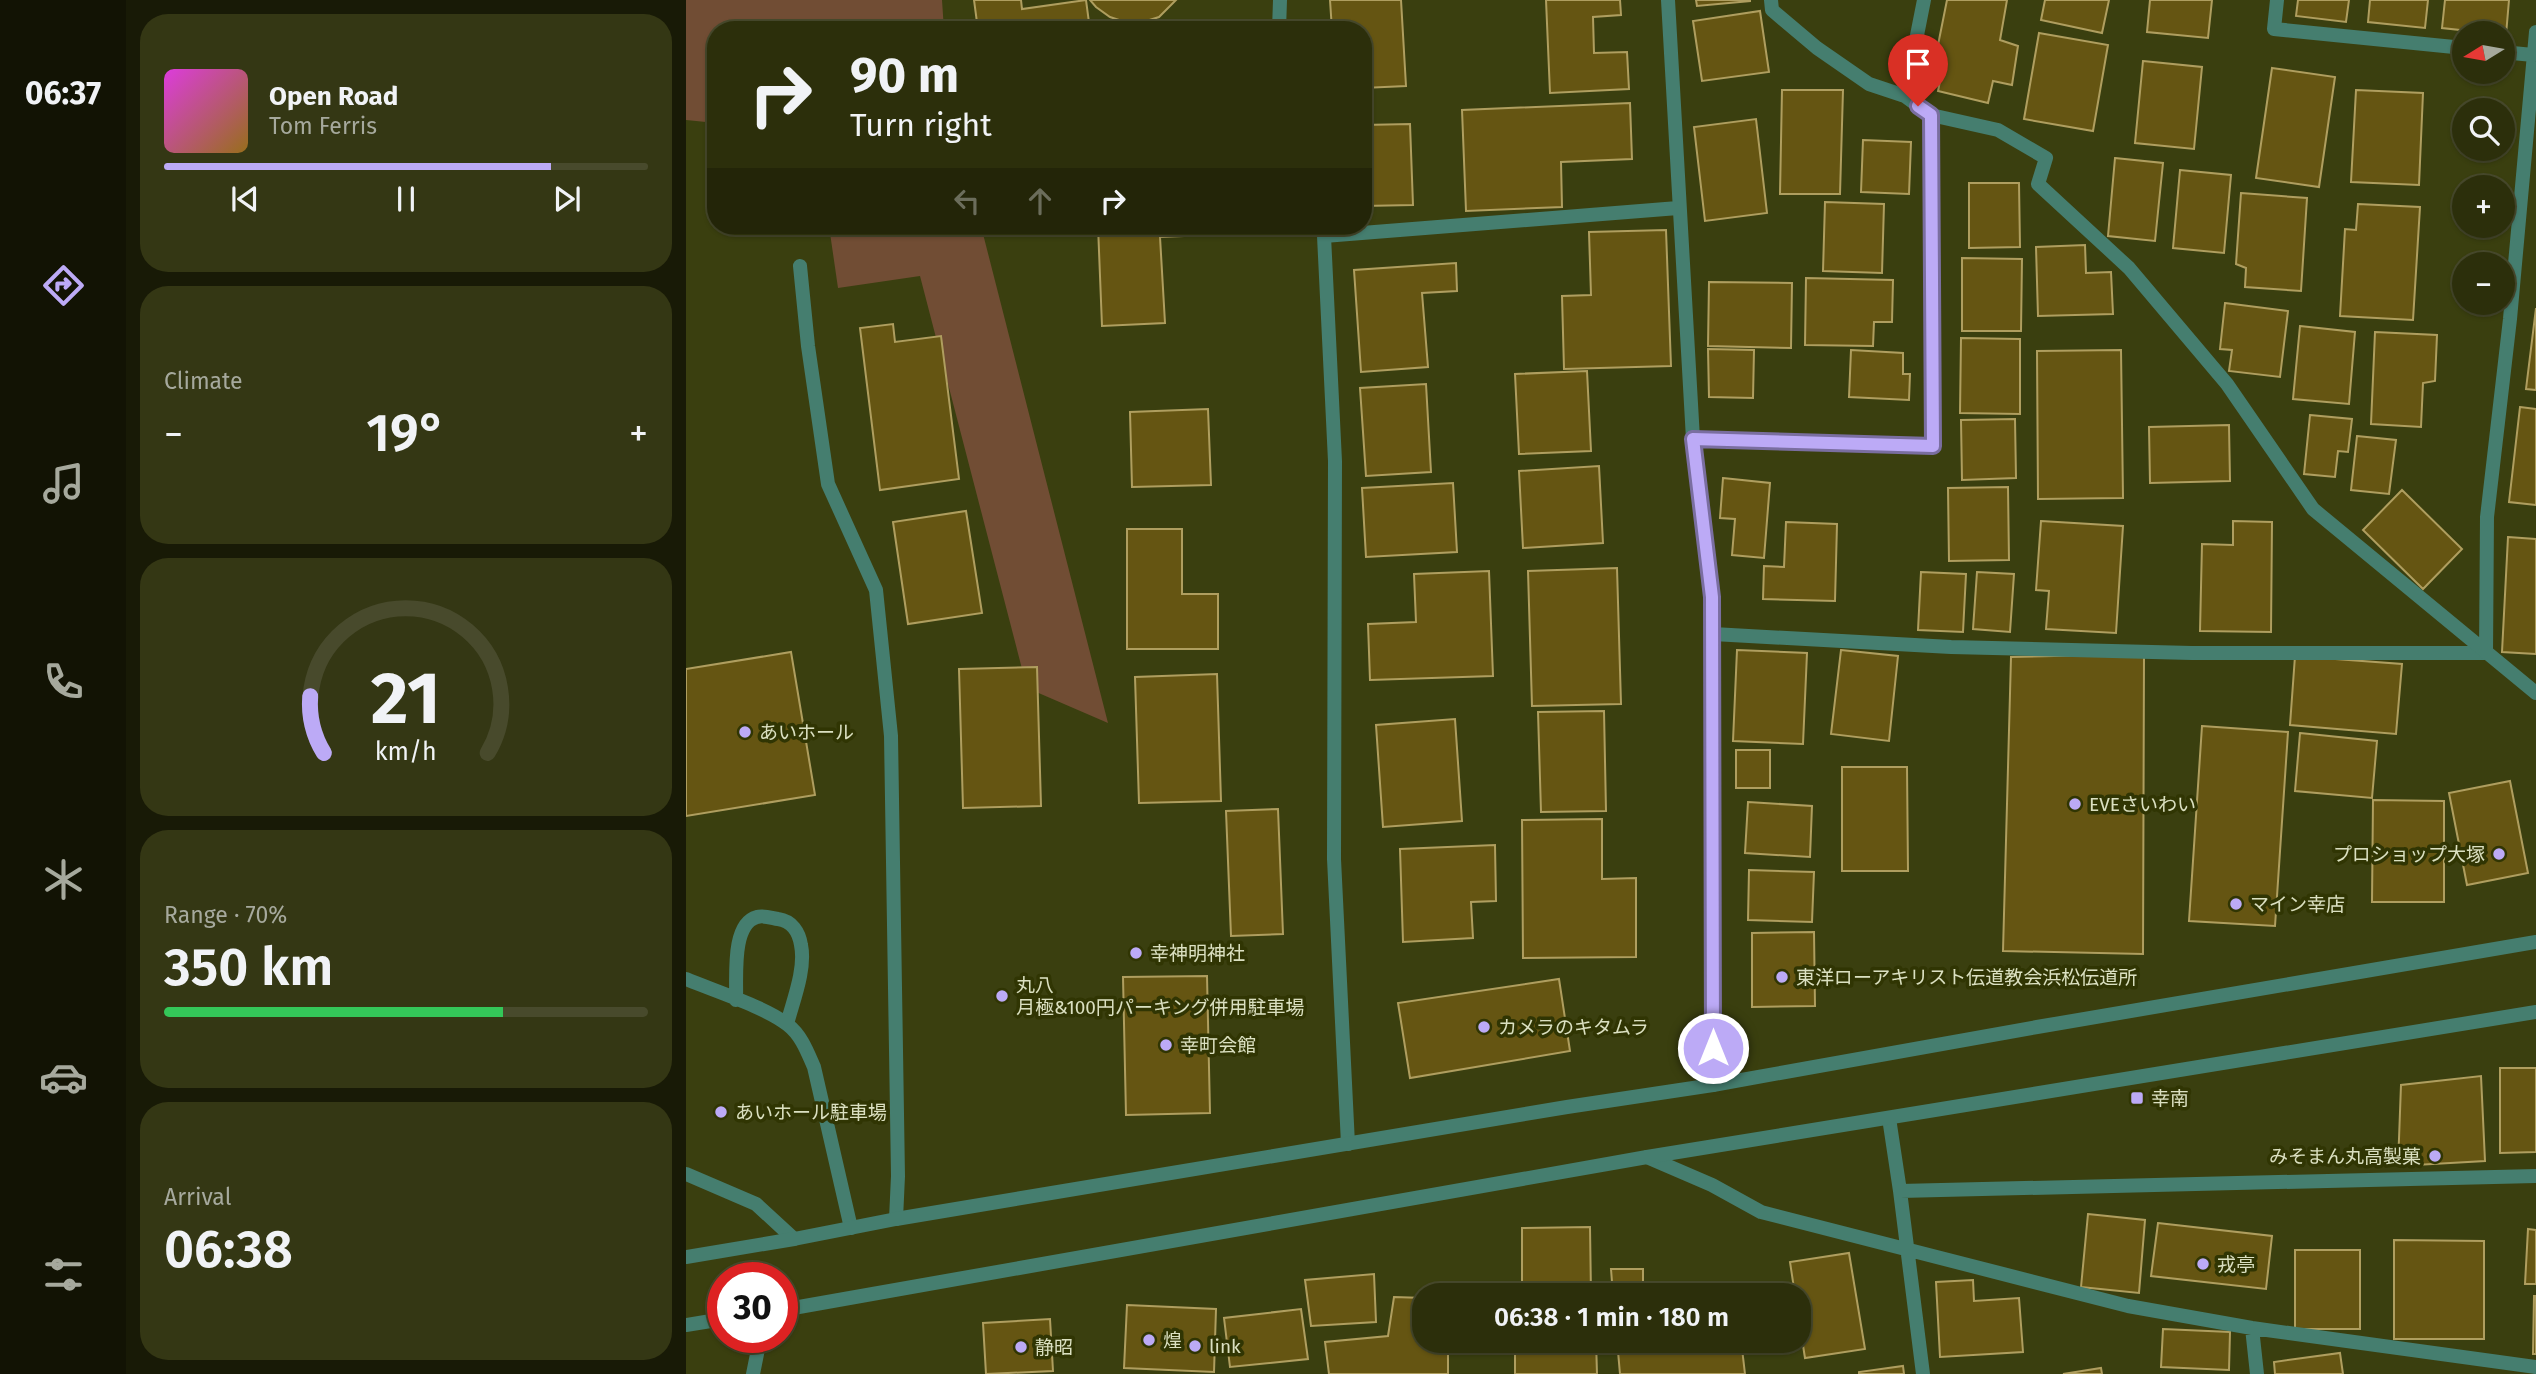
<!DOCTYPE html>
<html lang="en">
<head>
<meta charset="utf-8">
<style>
	:root { --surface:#2c2f0b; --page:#343714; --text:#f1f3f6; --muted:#a6a99d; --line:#484a2c; --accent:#bcaaf6 }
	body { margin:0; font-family:"Fira Sans","Noto Sans JP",sans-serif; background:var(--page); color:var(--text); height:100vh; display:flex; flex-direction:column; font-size:26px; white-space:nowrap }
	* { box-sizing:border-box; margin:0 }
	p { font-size:23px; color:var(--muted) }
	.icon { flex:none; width:38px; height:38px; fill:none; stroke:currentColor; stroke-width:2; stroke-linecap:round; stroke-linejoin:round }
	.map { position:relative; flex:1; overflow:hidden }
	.drawer { display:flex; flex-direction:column; gap:14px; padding:14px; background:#181a06; width:560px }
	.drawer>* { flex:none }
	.banner { position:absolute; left:21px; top:21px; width:665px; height:214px; border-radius:28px; box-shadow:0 2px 5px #0004,0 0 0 2px var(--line); background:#2c2f0b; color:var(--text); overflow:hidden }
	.needle { width:46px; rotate:259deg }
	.tools { position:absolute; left:1766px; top:21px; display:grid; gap:14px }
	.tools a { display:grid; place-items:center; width:63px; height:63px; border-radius:50%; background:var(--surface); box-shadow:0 2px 5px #0004,0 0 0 2px var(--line); font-size:35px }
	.speed { position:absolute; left:21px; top:1262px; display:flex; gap:14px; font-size:35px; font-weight:700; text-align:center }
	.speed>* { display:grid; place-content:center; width:91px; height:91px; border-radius:50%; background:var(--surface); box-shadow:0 2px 5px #0004,0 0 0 2px var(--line); line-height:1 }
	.speed .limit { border:10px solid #d22; background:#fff; color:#111 }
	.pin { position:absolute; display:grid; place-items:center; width:60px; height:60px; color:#fff; margin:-72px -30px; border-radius:50% 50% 50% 0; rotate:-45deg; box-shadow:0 0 7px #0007 }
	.pin .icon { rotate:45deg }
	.me { position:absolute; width:77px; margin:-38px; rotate:0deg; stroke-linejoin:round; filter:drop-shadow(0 0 5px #0008) }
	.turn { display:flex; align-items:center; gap:24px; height:147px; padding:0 28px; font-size:32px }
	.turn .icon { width:91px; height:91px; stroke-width:2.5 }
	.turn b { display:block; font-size:49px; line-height:60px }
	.lanes { display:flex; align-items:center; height:66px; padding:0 28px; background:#0003; justify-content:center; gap:35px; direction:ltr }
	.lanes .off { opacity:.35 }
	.big { font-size:52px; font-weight:600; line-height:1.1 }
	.drawer .tile { flex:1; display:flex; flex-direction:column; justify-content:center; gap:10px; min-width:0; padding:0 24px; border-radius:28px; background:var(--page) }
	.drawer .dial { align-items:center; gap:0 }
	.dial svg { height:182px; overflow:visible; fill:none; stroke:var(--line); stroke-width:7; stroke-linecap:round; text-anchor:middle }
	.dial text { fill:var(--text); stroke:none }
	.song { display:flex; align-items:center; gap:21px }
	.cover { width:84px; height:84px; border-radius:10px; background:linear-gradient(135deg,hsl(300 70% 55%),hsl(40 70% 35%)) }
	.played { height:7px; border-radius:4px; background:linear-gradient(90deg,var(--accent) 80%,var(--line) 80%) }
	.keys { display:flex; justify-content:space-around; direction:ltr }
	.heat { display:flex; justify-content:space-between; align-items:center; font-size:38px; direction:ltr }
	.charge { height:10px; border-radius:5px; background:linear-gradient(90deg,#34c759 70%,var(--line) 0) }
	.trip { position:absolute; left:726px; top:1283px; width:399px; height:70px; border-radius:28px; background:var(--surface); box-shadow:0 2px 5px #0004,0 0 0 2px var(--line); font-weight:600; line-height:70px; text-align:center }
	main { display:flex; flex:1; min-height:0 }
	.menu { display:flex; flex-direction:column; width:126px; justify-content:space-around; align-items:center; background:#121304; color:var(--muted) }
	.menu .icon { width:49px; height:49px }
	.menu .on { color:var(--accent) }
	.menu b { font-size:32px; color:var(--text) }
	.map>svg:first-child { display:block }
	.green { fill:#714d34 }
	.building { fill:#655512; stroke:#af9e5f; stroke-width:2 }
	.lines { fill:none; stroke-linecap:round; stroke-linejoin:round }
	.service { stroke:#457e6f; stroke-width:14 }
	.minor { stroke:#457e6f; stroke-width:14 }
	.tertiary { stroke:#457e6f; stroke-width:14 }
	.route-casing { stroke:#7a6ea0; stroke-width:18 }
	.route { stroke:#bcaaf6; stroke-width:12 }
	.poi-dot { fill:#bcaaf6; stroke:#303503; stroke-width:2.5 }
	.labels { text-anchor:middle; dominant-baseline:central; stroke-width:7; stroke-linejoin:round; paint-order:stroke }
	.poi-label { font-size:19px; fill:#dbe0c1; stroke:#303503; text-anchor:start }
</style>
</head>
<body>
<main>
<nav class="menu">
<b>06:37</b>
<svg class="icon on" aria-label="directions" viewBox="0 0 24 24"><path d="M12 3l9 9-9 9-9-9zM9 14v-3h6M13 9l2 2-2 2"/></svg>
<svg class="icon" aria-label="music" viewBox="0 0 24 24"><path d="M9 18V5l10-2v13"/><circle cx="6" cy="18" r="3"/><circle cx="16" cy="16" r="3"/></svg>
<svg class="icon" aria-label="phone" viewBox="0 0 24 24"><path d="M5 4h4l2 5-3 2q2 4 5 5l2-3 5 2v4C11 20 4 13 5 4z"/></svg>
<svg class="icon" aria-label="climate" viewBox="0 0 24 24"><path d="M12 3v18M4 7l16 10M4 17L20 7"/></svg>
<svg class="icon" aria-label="car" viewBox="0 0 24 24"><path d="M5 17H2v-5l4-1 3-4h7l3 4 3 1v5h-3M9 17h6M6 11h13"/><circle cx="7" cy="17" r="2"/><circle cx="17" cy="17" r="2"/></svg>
<svg class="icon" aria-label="filters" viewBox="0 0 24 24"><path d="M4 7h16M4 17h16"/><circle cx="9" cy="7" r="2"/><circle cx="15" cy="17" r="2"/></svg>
</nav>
<section class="drawer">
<div class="tile">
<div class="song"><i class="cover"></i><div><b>Open Road</b><p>Tom Ferris</p></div></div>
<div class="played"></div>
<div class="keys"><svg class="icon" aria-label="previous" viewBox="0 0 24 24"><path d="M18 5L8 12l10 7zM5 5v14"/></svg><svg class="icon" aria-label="pause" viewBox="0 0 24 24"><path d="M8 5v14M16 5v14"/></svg><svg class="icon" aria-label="next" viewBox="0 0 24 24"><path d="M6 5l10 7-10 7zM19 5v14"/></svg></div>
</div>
<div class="tile"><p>Climate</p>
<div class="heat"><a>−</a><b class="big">19°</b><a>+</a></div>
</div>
<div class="tile dial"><svg viewBox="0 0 100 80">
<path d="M14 69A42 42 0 1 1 86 69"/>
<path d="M14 69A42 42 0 0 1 8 44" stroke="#bcaaf6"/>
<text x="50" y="56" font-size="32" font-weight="700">21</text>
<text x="50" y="72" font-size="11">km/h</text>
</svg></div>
<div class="tile"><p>Range · 70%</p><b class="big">350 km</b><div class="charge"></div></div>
<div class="tile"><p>Arrival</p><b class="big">06:38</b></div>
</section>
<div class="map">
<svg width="1850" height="1374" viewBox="0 0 1850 1374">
	<rect width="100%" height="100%" fill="#3a3f0f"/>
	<!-- green -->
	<path class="green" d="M 0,0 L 256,0 L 258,30 L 30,30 L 30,123 L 0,120 Z
		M 143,226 L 295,226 L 422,723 L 341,688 L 234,276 L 152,288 Z"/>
	<!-- building -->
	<path class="building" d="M 288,0 L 335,0 L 336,9 L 400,0 L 404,30 L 292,30 Z
		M 404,0 L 490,0 L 473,17 L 457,22 L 439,22 L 424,17 L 410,7 Z
		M 644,0 L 715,0 L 720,86 L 677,88 L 677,30 L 646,30 Z
		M 860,0 L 934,0 L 935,15 L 907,17 L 908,53 L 941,52 L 943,89 L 864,93 Z
		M 1010,0 L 1064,0 L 1064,1 L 1011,6 Z
		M 1261,0 L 1321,0 L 1314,40 L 1332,46 L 1326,85 L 1307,81 L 1302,103 L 1252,91 L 1259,57 L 1250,55 Z
		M 1359,0 L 1423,0 L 1416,33 L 1355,20 Z
		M 1464,0 L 1526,0 L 1522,38 L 1461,32 Z
		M 1612,0 L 1663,0 L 1660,22 L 1610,16 Z
		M 1684,0 L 1742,0 L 1739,28 L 1682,22 Z
		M 1759,0 L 1823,0 L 1820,35 L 1756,28 Z
		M 1074,11 L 1083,72 L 1016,81 L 1007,21 Z
		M 1353,33 L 1422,45 L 1407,131 L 1338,119 Z
		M 1457,61 L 1516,67 L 1508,149 L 1449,143 Z
		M 1586,68 L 1649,77 L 1633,187 L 1570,178 Z
		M 1096,90 L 1157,90 L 1154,194 L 1094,194 Z
		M 1670,90 L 1737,93 L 1733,185 L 1665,182 Z
		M 944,103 L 946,159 L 875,162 L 876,207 L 780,211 L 776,110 Z
		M 1070,119 L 1081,213 L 1019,221 L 1008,127 Z
		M 724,124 L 727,205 L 677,206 L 677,125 Z
		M 1177,140 L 1225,142 L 1223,194 L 1175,192 Z
		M 1429,158 L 1477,163 L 1469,241 L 1422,236 Z
		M 1494,170 L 1545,175 L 1538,253 L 1487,248 Z
		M 1283,183 L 1333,183 L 1334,247 L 1283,248 Z
		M 1555,193 L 1621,198 L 1615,291 L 1559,287 L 1560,268 L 1550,264 Z
		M 1139,202 L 1198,204 L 1196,273 L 1137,271 Z
		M 1672,204 L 1734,207 L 1727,320 L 1654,316 L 1659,229 L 1670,230 Z
		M 412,226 L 569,226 L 570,233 L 474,237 L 479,323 L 416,326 Z
		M 980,230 L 985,366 L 878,369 L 876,296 L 905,295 L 903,232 Z
		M 1399,245 L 1400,273 L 1425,272 L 1427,314 L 1352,316 L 1350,247 Z
		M 1276,258 L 1336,259 L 1335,331 L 1276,331 Z
		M 770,263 L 771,291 L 736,293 L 742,367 L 675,372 L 668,270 Z
		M 1120,278 L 1207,280 L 1206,322 L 1188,322 L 1187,346 L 1119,345 Z
		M 1023,282 L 1106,283 L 1105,348 L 1022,346 Z
		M 1539,303 L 1602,311 L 1594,377 L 1543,371 L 1546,350 L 1534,349 Z
		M 1850,308 L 1850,390 L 1840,389 Z
		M 207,324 L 209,342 L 255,336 L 273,479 L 194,490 L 174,328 Z
		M 1614,326 L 1669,332 L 1663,404 L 1607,399 Z
		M 1689,332 L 1751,335 L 1749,381 L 1737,383 L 1735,427 L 1685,424 Z
		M 1275,338 L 1334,339 L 1334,414 L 1274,413 Z
		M 1022,349 L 1068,350 L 1067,398 L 1023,397 Z
		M 1165,350 L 1217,353 L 1217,374 L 1224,374 L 1223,400 L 1163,397 Z
		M 1435,350 L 1437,498 L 1352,499 L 1351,351 Z
		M 901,371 L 905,451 L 833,454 L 829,374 Z
		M 740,384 L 745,472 L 680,476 L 674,388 Z
		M 1834,407 L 1850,409 L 1850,505 L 1823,502 Z
		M 522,409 L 525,485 L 446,487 L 444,412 Z
		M 1624,415 L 1666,419 L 1662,452 L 1652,451 L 1649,477 L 1618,474 Z
		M 1329,419 L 1330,478 L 1276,480 L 1275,420 Z
		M 1543,425 L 1544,481 L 1464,483 L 1463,427 Z
		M 1671,436 L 1710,440 L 1703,494 L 1665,490 Z
		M 913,466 L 917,543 L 837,548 L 833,471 Z
		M 1037,478 L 1084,483 L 1078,558 L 1046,555 L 1049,519 L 1034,518 Z
		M 767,483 L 771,552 L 680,557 L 676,488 Z
		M 1322,487 L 1323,560 L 1263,561 L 1262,488 Z
		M 1716,490 L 1776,549 L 1737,589 L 1677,530 Z
		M 280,511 L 296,613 L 222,624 L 207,522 Z
		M 1355,521 L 1437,526 L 1430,633 L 1360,629 L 1363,591 L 1350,590 Z
		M 1547,521 L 1586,522 L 1585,632 L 1514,631 L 1516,544 L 1547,545 Z
		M 1100,522 L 1151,524 L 1149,601 L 1077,599 L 1078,566 L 1098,567 Z
		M 441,529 L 496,529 L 496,594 L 532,594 L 532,649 L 441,649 Z
		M 1822,537 L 1850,539 L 1850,654 L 1816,652 Z
		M 931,568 L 935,704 L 846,706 L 842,571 Z
		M 803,571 L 807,676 L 684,680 L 682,624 L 730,622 L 728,574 Z
		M 1235,572 L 1280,574 L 1277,632 L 1232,630 Z
		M 1291,572 L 1328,574 L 1324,632 L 1287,629 Z
		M 1051,650 L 1121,653 L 1117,744 L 1047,741 Z
		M 1155,650 L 1212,656 L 1203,741 L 1145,734 Z
		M 105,652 L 129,795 L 0,816 L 0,669 Z
		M 1458,654 L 1457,954 L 1317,951 L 1325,657 Z
		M 1609,656 L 1716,664 L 1710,734 L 1604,725 Z
		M 351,667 L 355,806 L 277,808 L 273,669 Z
		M 531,674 L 535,801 L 453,803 L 449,677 Z
		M 918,711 L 920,811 L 855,812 L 852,712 Z
		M 769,719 L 776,821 L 697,827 L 690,725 Z
		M 1516,726 L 1602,732 L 1589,926 L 1503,921 Z
		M 1614,733 L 1691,741 L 1686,798 L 1609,791 Z
		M 1050,750 L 1084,750 L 1084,788 L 1050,788 Z
		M 1156,767 L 1221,767 L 1222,871 L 1156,871 Z
		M 1824,781 L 1842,873 L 1781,885 L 1763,793 Z
		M 1687,800 L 1758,801 L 1758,902 L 1686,902 Z
		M 1062,802 L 1126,806 L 1124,857 L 1059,853 Z
		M 592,809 L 597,934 L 545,936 L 540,811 Z
		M 916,819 L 916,879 L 950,878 L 950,957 L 837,958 L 836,820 Z
		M 809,845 L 810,901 L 785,902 L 787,938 L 717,942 L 714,849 Z
		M 1063,870 L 1128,872 L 1126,922 L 1062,920 Z
		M 1128,932 L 1129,1006 L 1066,1007 L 1066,933 Z
		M 521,976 L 524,1113 L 440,1115 L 437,977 Z
		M 873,979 L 884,1051 L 724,1078 L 712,1003 Z
		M 1814,1068 L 1850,1068 L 1850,1152 L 1814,1153 Z
		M 1795,1076 L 1799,1161 L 1712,1166 L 1715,1085 Z
		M 1402,1214 L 1459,1220 L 1453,1293 L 1395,1287 Z
		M 1472,1223 L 1586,1236 L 1580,1289 L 1465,1276 Z
		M 904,1227 L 905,1295 L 836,1295 L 836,1228 Z
		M 1842,1229 L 1850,1230 L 1850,1284 L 1839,1284 Z
		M 1708,1240 L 1798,1241 L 1798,1339 L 1708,1339 Z
		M 1609,1250 L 1674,1250 L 1674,1329 L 1609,1329 Z
		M 1163,1253 L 1179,1349 L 1119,1358 L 1113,1320 L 1113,1295 L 1109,1295 L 1104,1262 Z
		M 925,1269 L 957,1269 L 957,1292 L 1050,1292 L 1050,1295 L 927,1295 Z
		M 688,1274 L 690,1322 L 625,1326 L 619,1280 Z
		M 1287,1280 L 1288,1301 L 1333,1298 L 1337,1352 L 1254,1357 L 1250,1282 Z
		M 1848,1296 L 1850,1296 L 1850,1354 L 1847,1354 Z
		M 708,1297 L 738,1298 L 738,1340 L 762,1340 L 762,1374 L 643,1374 L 639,1342 L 702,1336 Z
		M 441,1305 L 530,1309 L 528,1372 L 438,1368 Z
		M 615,1309 L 622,1359 L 544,1367 L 538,1318 Z
		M 364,1319 L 367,1371 L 300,1374 L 297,1323 Z
		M 1477,1329 L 1544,1332 L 1543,1370 L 1475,1367 Z
		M 829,1340 L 910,1340 L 911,1374 L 829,1374 Z
		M 931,1340 L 1055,1340 L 1059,1374 L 934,1374 Z
		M 1654,1353 L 1657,1374 L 1589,1374 L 1588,1362 Z
		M 1217,1366 L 1218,1374 L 1173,1374 L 1173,1372 Z
		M 1415,1368 L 1416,1374 L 1377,1374 Z"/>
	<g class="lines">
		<!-- service -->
		<path class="service" d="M 1027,634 L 1265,647 L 1506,653 L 1800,653
			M 0,979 C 26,990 82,1008 102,1025 C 115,1035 121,1051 128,1067 L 165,1228
			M 50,1000 C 51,978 45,924 71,917 C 77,915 86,918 92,919 C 106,921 113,932 115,945 C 120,969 107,1001 101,1024"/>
		<!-- minor -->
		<path class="minor" d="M 982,0 L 1007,439 L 1026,597 L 1027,1085
			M 1085,0 L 1086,10 L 1131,48 L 1183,84 L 1219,96 L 1245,115 L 1312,130 L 1360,158 L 1352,184 L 1443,268 L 1541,384 L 1627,509 L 1850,693
			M 1591,0 L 1588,29 L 1778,48
			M 593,30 L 594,0
			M 1816,52 L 1847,55
			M 1219,96 L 1238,0
			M 635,226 L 638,236 L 649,461 L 648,859 L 662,1144
			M 638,236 L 992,208
			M 114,266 L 122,346 L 142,484 L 190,590 L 205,736 L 212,1176 L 210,1219
			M 1007,439 L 1247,446 L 1245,115
			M 1800,653 L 1801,517 L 1824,319 L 1850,32
			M 1203,1118 L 1214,1191 L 1237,1374
			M 961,1157 L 1026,1185 L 1075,1212 L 1442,1306 L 1566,1328 L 1850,1367
			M 0,1174 L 70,1204 L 108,1239
			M 1214,1191 L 1850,1176
			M 1566,1328 L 1571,1374
			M 67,1374 L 73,1344 L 70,1337"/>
		<!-- tertiary -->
		<path class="tertiary" d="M 0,1257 L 108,1239 L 210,1219 L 881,1107 L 1027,1085 L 1351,1027 L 1850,942
			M 96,1310 L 961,1157 L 1850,1012
			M 0,1325 L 37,1319"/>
	</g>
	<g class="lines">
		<!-- route casing -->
		<g class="route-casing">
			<path id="route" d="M 1027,1048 L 1026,597 L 1007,439 L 1247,446 L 1245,115 L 1232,106"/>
		</g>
		<!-- route -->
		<use href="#route" class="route"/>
	</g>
	<!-- markers -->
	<g class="poi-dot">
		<circle cx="59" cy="732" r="7"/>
		<circle cx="1389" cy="804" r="7"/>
		<circle cx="1813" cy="854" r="7"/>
		<circle cx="1550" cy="904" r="7"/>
		<circle cx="450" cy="953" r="7"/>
		<circle cx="1096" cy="977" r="7"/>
		<circle cx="316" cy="996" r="7"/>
		<circle cx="798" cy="1027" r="7"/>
		<circle cx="480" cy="1045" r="7"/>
		<rect x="1444" y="1091" width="14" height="14" rx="3.5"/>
		<circle cx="35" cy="1112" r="7"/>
		<circle cx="1749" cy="1156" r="7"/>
		<circle cx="1517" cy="1264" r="7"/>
		<circle cx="463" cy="1340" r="7"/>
		<circle cx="509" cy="1346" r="7"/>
		<circle cx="335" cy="1347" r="7"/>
	</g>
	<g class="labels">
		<!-- poi labels -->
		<g class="poi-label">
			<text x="73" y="732">あいホール</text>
			<text x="1403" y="804">EVEさいわい</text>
			<text x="1799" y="854" text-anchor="end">プロショップ大塚</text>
			<text x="1564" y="904">マイン幸店</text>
			<text x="464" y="953">幸神明神社</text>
			<text x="1110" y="977">東洋ローアキリスト伝道教会浜松伝道所</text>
			<text x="330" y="985">丸八<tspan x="330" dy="22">月極&amp;100円パーキング併用駐車場</tspan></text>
			<text x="812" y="1027">カメラのキタムラ</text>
			<text x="494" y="1045">幸町会館</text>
			<text x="1465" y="1098">幸南</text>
			<text x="49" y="1112">あいホール駐車場</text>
			<text x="1735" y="1156" text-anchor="end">みそまん丸高製菓</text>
			<text x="1531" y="1264">戎亭</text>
			<text x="477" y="1340">煌</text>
			<text x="523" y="1346">link</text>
			<text x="349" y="1347">静昭</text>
		</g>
	</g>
</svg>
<div class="tools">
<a><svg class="needle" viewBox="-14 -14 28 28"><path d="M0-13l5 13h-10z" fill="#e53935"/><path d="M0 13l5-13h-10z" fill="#a6a99d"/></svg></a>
<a><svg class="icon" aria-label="search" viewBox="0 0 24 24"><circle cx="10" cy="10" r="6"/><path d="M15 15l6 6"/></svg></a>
<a>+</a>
<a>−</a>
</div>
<div class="speed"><div class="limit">30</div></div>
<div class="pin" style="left:1232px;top:106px;background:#d93025"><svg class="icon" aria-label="arrive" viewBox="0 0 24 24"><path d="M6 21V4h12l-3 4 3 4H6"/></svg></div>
<svg class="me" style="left:1027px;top:1048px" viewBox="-20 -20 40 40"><circle r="17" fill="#bcaaf6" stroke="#fff" stroke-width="3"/><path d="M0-11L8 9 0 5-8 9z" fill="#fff"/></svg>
<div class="trip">06:38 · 1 min · 180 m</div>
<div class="banner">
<div class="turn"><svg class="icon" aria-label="right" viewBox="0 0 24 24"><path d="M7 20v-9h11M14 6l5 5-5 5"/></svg><div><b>90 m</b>Turn right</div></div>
<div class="lanes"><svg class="icon off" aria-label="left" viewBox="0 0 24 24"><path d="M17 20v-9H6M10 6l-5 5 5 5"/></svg><svg class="icon off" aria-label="ahead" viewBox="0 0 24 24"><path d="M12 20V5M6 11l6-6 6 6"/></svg><svg class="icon" aria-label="right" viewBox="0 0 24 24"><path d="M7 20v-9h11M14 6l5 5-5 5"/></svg></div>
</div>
</div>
</main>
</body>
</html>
